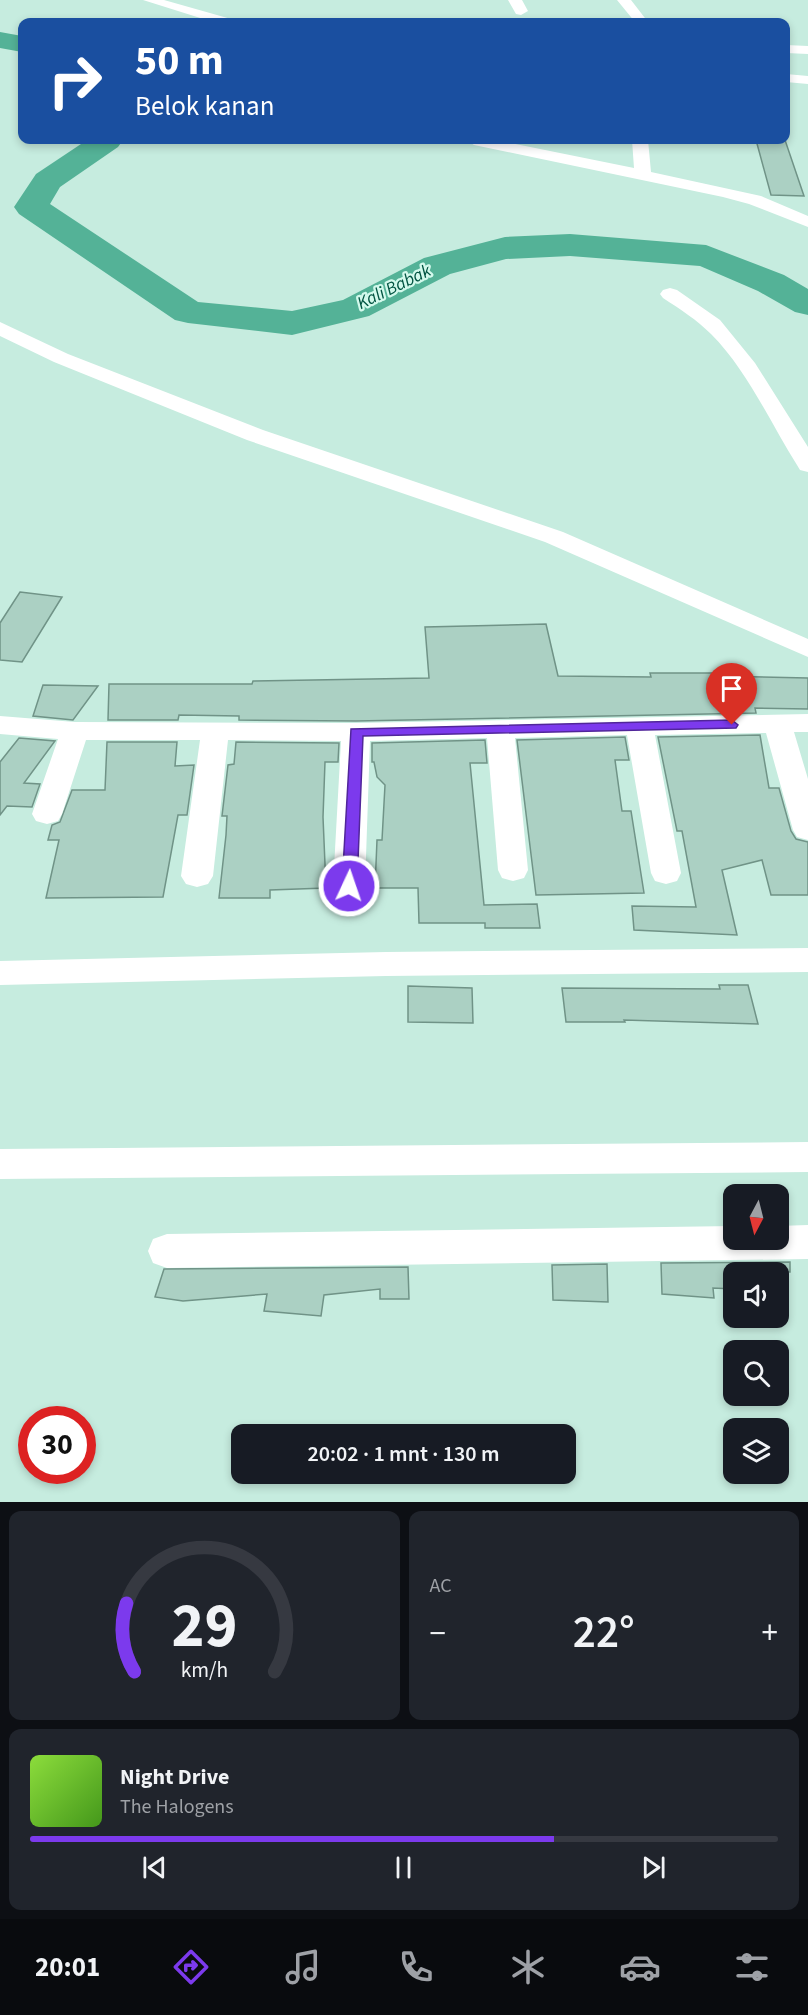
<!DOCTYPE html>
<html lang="id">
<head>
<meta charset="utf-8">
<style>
	:root { --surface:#171b24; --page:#20242c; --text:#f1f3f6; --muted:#9ea1a6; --line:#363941; --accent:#7c3aed }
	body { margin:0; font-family:"Source Sans 3",sans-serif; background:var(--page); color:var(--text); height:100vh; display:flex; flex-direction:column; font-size:22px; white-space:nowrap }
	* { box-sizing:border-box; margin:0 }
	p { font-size:20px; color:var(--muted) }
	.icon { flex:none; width:33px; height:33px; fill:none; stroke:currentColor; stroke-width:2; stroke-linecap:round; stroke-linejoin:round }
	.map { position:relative; height:1502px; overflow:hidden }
	.sheet { display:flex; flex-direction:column; gap:9px; padding:9px; background:#0d0f14; flex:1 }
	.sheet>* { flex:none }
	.banner { position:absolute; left:18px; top:18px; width:772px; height:126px; border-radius:12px; box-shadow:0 3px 9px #0003; background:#1a4fa0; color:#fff; overflow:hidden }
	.needle { width:39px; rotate:187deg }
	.buttons { position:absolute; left:723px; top:1184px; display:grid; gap:12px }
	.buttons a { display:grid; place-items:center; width:66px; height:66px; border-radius:12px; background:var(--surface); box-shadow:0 3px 9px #0003; font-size:30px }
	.speed { position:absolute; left:18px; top:1406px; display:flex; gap:12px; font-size:30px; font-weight:700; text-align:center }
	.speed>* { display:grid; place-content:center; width:78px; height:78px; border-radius:50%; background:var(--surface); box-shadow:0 3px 9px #0003; line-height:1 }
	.speed .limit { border:9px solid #d22; background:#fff; color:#111 }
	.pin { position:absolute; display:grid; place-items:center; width:51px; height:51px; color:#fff; margin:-62px -26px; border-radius:50% 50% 50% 0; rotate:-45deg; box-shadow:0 0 6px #0007 }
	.pin .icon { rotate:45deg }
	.me { position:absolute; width:66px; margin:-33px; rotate:3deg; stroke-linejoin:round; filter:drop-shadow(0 0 4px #0008) }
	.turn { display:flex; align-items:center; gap:21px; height:126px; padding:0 18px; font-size:27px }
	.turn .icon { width:78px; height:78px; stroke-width:2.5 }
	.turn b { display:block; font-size:42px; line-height:51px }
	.big { font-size:45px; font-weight:600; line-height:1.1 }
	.sheet .card { flex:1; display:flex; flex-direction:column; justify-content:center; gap:9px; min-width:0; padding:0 21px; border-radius:12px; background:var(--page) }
	.sheet .dial { align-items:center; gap:0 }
	.dial svg { height:156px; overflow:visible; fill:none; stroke:var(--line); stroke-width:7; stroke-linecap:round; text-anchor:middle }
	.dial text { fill:var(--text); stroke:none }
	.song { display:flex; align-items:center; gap:18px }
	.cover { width:72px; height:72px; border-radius:9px; background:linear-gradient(135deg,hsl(90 70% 55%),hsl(100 70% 35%)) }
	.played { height:6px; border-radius:3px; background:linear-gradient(90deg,var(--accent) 70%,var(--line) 70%) }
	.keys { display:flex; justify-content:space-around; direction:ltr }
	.heat { display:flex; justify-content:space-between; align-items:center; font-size:33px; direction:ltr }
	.sheet .tiles { flex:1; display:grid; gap:9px; grid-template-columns:1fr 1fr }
	.card:last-child { grid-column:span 2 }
	.trip { position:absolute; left:231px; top:1424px; width:345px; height:60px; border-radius:12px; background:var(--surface); box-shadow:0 3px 9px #0003; font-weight:600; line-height:60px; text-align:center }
	.tab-bar { display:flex; height:96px; justify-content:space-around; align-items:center; background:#090b0e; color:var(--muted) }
	.tab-bar .icon { width:42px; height:42px }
	.tab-bar .selected { color:var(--accent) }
	.tab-bar b { font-size:27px; color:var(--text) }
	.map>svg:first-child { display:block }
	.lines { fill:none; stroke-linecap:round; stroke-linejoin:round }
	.river { fill:#54b297; fill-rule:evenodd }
	.building { fill:#abd0c3; stroke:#709387; stroke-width:1.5 }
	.street { fill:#fff; fill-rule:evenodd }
	.route { fill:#7c3aed; stroke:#51269a; stroke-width:1.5 }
	.labels { text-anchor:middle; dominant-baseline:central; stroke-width:4.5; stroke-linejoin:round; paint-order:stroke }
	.far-water-label { font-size:18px; font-style:italic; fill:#005341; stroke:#d3f9ec }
</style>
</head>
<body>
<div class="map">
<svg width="808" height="1502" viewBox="0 0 808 1502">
	<rect width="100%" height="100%" fill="#c6ecdf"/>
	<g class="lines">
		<!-- river -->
		<path class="river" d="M 0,32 L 22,36 L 22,52 L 0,48 Z
			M 87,140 L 123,140 L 118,147 L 60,187 L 50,204 L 198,302 L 292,311 L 343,300 L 424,258 L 505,237 L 570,234 L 706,245 L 784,275 L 808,289 L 808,315 L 795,312 L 758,291 L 700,266 L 570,256 L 506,259 L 450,274 L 369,316 L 292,335 L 188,323 L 175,320 L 19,214 L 14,207 L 36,174 Z"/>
	</g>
	<!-- building -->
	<path class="building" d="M 756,140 L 785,140 L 804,196 L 771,195 Z
		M 20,592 L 62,597 L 22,662 L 0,660 L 0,623 Z
		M 546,624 L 558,676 L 651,677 L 650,673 L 715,673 L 715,676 L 808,678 L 808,709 L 755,708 L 756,713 L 356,721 L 239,720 L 239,716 L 179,715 L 178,720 L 108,720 L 109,684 L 252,684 L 253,681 L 429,678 L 425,627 Z
		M 43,685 L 98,686 L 73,720 L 33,716 Z
		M 760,735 L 769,788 L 779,788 L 791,831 L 796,839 L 808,842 L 808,895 L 771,895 L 762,860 L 722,870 L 737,935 L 634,930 L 632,906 L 696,907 L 682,831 L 677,831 L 658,737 Z
		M 625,737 L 629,760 L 615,760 L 622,811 L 631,811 L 644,893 L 536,895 L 517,740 Z
		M 19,738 L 55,741 L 24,783 L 40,784 L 32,807 L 7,806 L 0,815 L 0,762 Z
		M 485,740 L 487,763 L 470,763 L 484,905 L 537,904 L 540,928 L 485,928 L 485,923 L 419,923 L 418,888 L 375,888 L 377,840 L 382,840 L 385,785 L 377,777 L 374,762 L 372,762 L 372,743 Z
		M 107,742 L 177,742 L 175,766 L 194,765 L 187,815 L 178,815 L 163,897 L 46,898 L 59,840 L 48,840 L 52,825 L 60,822 L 72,790 L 105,790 Z
		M 236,742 L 339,743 L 338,762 L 325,762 L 323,817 L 326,888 L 270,890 L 270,898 L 219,898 L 226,835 L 227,816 L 222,816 L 228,765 L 234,764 Z
		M 719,985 L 748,985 L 758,1024 L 624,1020 L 625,1022 L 566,1022 L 562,988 L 720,989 Z
		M 408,986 L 472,988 L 473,1023 L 408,1022 Z
		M 790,1262 L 790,1272 L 734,1272 L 734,1289 L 713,1288 L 714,1298 L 662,1294 L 661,1263 Z
		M 607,1264 L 608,1302 L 553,1300 L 552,1265 Z
		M 408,1267 L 409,1299 L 380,1299 L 380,1289 L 324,1295 L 321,1316 L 264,1311 L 267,1294 L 183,1301 L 155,1297 L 164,1269 Z"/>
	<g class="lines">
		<!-- street -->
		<path class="street" d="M 143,0 L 164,0 L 231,19 L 233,22 L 213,22 Z
			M 508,0 L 522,0 L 528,11 L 521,15 L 516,14 Z
			M 617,0 L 631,0 L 648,22 L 635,22 Z
			M 786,45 L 808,46 L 808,54 L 786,53 Z
			M 786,74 L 808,76 L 808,84 L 786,82 Z
			M 466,140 L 495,140 L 634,168 L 632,140 L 648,140 L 651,172 L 761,196 L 808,216 L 808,227 L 749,204 L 723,197 L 474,145 Z
			M 670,288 L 677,290 L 720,320 L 755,363 L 808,447 L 808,472 L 800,470 L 797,465 C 770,422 747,370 711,334 C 697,320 680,309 663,298 L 660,294 L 663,290 Z
			M 0,322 L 68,354 L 263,430 L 563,532 L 808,639 L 808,657 L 545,542 L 247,440 L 54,362 L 0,336 Z
			M 808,714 L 808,732 L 794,732 L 808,779 L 808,840 L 797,837 L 793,830 L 766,733 L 655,735 L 681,873 L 677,881 L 666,884 L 655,881 L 651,873 L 627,735 L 515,738 L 528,870 L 524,878 L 513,881 L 502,878 L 498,870 L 487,738 L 370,741 L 365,886 L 360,894 L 349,897 L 338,894 L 333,886 L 341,741 L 228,740 L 213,876 L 208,884 L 197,887 L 186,884 L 181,876 L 200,740 L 86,740 L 62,814 L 58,821 L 47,824 L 36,821 L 32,814 L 58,739 L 0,734 L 0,716 L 75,722 L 356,723 Z
			M 808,948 L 808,972 L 386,976 L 0,985 L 0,961 L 386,952 Z
			M 808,1142 L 808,1172 L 0,1179 L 0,1149 Z
			M 808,1225 L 808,1259 L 167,1268 L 153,1263 L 148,1251 L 153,1239 L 167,1234 L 734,1226 L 734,1239 L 778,1239 L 778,1226 Z"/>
	</g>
	<!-- route -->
	<path class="route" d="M 732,720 L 738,725 L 736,728 L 363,736 L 357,886 L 349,891 L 342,886 L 351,729 Z"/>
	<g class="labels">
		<!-- far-water labels -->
		<g class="far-water-label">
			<text transform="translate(394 287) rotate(-26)">Kali Babak</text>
		</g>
	</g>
</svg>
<div class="buttons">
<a><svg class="needle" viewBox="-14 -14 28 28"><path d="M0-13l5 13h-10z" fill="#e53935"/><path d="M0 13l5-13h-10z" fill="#9ea1a6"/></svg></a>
<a><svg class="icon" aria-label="sound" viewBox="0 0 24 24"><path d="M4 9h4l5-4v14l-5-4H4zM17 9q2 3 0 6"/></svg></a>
<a><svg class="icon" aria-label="search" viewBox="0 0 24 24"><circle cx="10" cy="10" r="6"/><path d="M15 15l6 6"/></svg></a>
<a><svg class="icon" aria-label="layers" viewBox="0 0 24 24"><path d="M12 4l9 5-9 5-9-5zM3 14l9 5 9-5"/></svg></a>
</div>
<div class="speed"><div class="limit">30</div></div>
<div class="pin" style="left:732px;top:725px;background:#d93025"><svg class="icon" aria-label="arrive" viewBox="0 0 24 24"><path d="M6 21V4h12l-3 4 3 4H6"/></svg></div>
<svg class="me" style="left:349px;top:886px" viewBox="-20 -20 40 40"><circle r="17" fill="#7c3aed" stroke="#fff" stroke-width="3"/><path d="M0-11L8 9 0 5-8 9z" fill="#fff"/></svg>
<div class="trip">20:02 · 1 mnt · 130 m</div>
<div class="banner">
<div class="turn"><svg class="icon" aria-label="right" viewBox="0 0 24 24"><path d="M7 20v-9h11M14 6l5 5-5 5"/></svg><div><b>50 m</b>Belok kanan</div></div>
</div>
</div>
<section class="sheet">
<div class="tiles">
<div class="card dial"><svg viewBox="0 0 100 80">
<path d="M14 69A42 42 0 1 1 86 69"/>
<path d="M14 69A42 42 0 0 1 10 34" stroke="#7c3aed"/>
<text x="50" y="56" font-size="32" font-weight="700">29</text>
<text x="50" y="72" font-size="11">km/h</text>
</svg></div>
<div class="card"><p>AC</p>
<div class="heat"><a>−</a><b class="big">22°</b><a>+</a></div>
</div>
<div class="card">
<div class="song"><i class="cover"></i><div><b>Night Drive</b><p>The Halogens</p></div></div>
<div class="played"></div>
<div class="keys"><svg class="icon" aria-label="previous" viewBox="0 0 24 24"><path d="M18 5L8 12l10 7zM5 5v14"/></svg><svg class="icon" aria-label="pause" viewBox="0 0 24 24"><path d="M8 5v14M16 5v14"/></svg><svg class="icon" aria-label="next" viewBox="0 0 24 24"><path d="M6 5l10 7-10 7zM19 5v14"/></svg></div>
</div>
</div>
</section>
<nav class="tab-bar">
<b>20:01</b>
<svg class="icon selected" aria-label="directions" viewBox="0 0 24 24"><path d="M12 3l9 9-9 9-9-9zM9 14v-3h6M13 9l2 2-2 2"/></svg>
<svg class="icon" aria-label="music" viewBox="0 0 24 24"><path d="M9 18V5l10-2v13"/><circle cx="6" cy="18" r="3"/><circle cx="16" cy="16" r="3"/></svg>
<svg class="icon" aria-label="phone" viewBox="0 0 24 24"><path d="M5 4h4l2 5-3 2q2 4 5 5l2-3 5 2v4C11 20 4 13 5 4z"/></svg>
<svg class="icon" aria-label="climate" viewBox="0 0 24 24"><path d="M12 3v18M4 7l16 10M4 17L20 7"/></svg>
<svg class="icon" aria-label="car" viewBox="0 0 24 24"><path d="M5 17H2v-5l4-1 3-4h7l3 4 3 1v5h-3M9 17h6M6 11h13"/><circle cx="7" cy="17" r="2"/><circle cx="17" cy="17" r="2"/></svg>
<svg class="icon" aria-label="filters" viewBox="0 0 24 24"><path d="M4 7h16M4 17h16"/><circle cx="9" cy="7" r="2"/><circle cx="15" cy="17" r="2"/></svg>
</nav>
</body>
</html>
